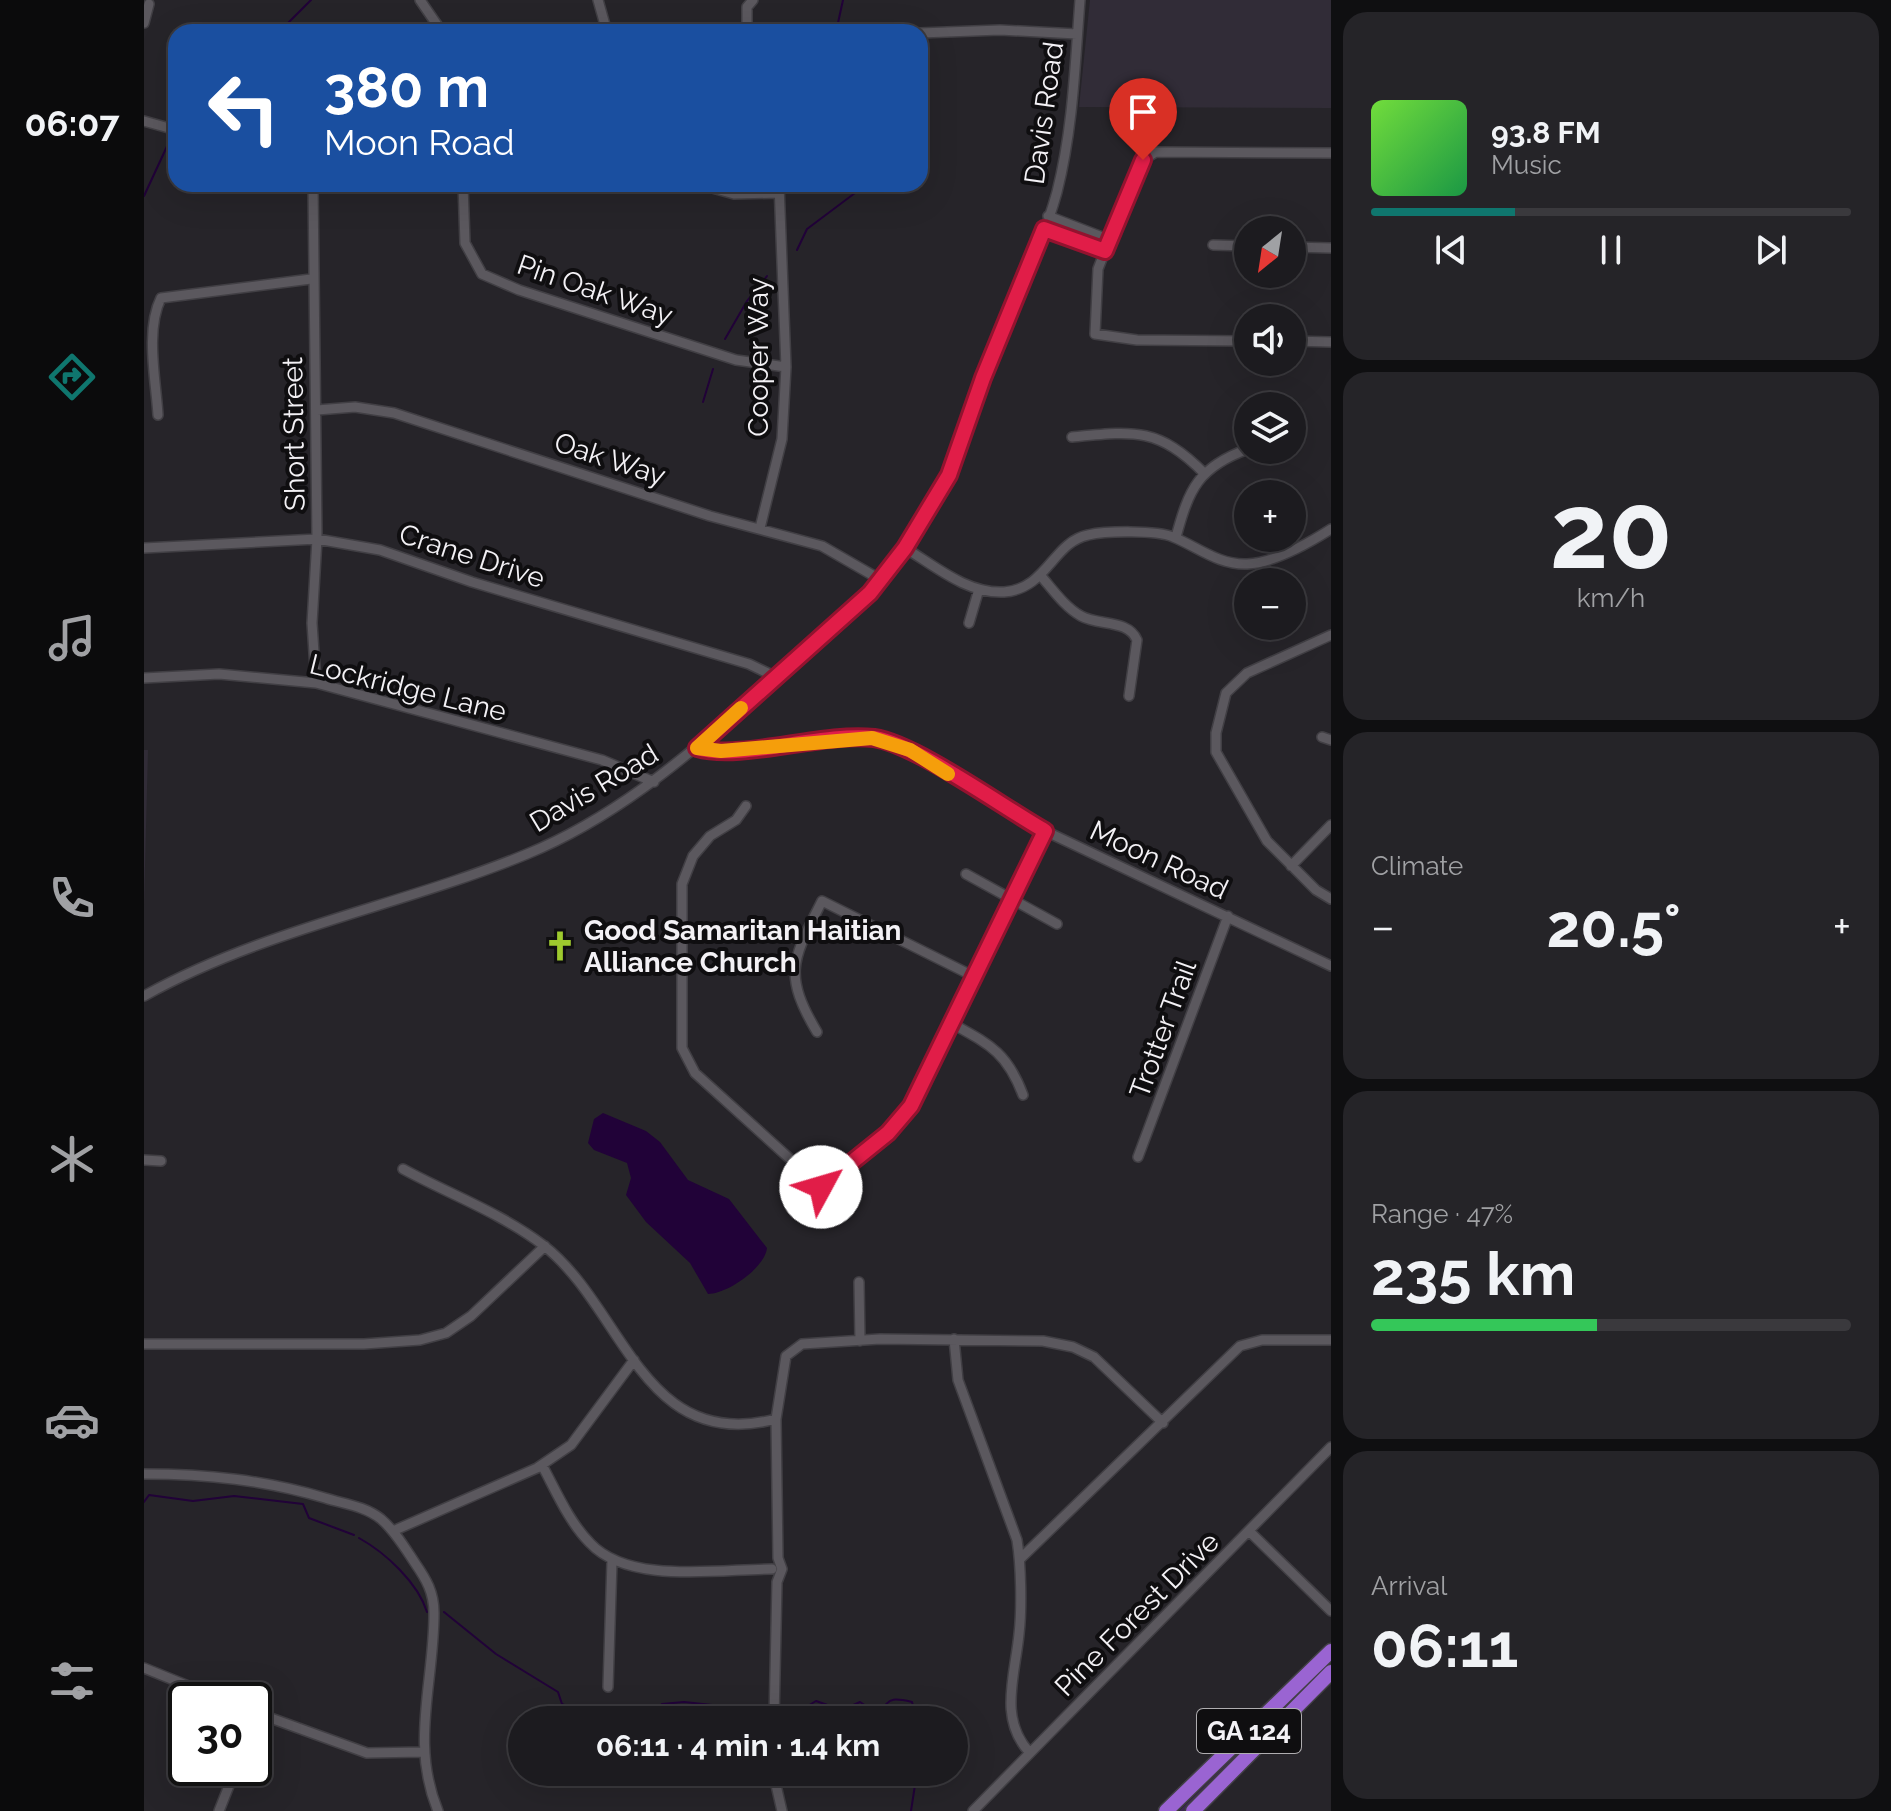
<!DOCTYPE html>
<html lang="en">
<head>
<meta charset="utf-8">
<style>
	:root { --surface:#1c1b1f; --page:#252428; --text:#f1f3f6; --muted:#a0a1a4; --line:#3a393d; --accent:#0f766e }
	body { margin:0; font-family:Raleway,sans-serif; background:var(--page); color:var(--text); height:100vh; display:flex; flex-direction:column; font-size:30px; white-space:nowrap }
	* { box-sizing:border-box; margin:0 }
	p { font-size:26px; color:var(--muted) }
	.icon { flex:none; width:44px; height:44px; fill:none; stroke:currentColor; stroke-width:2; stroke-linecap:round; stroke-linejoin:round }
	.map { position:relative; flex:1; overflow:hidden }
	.panel { display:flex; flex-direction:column; gap:12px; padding:12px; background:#0f0f11; width:560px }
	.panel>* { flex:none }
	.banner { position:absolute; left:24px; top:24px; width:760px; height:168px; border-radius:24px; box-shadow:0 8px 32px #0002,0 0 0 2px var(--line); background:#1a4fa0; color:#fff; overflow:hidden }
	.needle { width:52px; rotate:210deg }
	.buttons { position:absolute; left:1090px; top:216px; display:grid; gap:16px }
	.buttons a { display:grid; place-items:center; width:72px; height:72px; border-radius:50%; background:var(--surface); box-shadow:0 8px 32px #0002,0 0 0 2px var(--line); font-size:40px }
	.speed { position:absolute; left:24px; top:1682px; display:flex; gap:16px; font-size:40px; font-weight:700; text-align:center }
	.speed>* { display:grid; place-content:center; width:104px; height:104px; border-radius:50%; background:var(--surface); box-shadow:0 8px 32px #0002,0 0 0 2px var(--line); line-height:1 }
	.speed .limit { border:4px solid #111; border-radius:12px; background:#fff; color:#111 }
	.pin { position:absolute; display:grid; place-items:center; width:68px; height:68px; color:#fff; margin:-82px -34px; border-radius:50% 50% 50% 0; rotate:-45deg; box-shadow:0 0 8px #0007 }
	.pin .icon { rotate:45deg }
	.me { position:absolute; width:88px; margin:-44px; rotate:51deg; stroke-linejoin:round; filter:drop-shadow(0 0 6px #0008) }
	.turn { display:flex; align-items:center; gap:28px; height:168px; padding:0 24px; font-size:36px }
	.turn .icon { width:104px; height:104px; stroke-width:2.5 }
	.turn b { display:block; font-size:56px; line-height:68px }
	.big { font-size:60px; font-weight:700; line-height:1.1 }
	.panel .tile { flex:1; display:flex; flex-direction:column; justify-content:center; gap:12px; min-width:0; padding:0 28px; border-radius:24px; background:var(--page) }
	.panel .dial { align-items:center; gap:0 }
	.dial b { font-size:104px; line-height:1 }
	.song { display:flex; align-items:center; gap:24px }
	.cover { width:96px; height:96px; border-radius:12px; background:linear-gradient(135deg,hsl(100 70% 55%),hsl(140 70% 35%)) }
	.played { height:8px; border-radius:4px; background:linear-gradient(90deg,var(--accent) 30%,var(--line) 30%) }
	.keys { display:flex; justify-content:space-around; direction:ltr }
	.heat { display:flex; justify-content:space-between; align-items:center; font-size:44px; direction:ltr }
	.charge { height:12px; border-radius:6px; background:linear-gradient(90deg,#34c759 47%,var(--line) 0) }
	.trip { position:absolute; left:364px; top:1706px; width:460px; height:80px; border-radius:40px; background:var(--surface); box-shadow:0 8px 32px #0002,0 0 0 2px var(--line); font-weight:700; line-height:80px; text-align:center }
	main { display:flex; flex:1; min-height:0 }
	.menu { display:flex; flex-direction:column; width:144px; justify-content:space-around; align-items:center; background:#0b0b0c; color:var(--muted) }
	.menu .icon { width:56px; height:56px }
	.menu .current { color:var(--accent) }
	.menu b { font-size:36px; color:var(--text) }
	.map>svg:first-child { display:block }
	.built { fill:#312c37 }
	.green { fill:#3b294f }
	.water { fill:#210238 }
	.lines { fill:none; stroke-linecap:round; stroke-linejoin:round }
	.stream { stroke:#210238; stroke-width:2 }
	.minor-casing { stroke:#413f44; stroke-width:12 }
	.highway-casing { stroke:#413f44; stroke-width:17 }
	.minor { stroke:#5b585e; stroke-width:9 }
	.highway { stroke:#9a64d2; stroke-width:14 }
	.route-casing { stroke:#92132f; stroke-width:20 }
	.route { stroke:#e11d48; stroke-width:14 }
	.slow { stroke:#f59e0b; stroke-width:14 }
	.labels { text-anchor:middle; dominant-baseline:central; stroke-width:8; stroke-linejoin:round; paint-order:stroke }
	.shield { fill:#0f0e10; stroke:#afadb0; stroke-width:2 }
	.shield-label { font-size:26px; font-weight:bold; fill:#f3f1f5 }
	.street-label { font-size:28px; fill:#f3f1f5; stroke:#0f0e10 }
	.poi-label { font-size:28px; font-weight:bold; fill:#f3f1f5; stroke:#0f0e10; text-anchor:start }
</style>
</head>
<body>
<main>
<nav class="menu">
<b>06:07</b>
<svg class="icon current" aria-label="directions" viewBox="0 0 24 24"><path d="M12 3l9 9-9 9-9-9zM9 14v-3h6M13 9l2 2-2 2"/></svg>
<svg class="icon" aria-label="music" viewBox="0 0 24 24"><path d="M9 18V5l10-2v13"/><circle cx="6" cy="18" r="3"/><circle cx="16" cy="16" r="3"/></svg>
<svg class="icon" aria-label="phone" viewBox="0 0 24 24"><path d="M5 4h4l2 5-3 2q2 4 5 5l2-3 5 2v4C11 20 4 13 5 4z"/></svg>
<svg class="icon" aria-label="climate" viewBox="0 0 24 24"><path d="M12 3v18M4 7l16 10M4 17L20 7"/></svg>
<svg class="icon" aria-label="car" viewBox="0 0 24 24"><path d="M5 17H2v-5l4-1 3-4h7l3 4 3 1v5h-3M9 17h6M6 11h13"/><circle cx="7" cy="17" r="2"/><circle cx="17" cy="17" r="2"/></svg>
<svg class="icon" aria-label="filters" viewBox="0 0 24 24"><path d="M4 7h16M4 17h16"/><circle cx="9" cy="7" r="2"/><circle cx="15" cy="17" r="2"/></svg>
</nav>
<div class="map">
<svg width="1187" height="1811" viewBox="0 0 1187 1811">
	<rect width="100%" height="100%" fill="#262429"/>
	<!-- built -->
	<path class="built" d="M 946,0 L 1187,0 L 1187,108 L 935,107 Z
		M 0,750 L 4,750 L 0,906 Z"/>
	<!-- green -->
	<path class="green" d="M 1127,1719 L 1130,1722 L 1042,1811 L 1035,1811 Z"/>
	<!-- water -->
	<path class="water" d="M 459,1113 L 502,1131 L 516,1142 L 544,1180 L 585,1199 L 623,1248 C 621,1268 583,1294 564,1294 L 546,1263 L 502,1222 L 482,1195 L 487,1178 L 483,1163 L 450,1150 L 444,1143 L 450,1119 Z"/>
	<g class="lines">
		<!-- stream -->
		<path class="stream" d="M 135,32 L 167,0
			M 692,32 L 699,0
			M 0,196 L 25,142
			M 653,250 L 663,229 L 723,184
			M 581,339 L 603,301 L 623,276
			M 559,402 L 569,369
			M 0,1502 L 5,1495 L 49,1501 L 90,1496 L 159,1504 L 165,1518 L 210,1535
			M 215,1538 C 242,1553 274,1583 283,1612
			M 300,1612 L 352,1654 L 414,1692 L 418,1704 L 453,1720
			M 638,1711 L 657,1710 L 672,1701 L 698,1710 L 716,1702 L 730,1711 C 750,1705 737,1695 768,1702 L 773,1720
			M 502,1720 L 518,1704 L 540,1702 L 625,1711
			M 767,1811 L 773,1772"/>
		<!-- minor casing -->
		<g class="minor-casing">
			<path id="minor" d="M 276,0 L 298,32
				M 454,0 L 463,32
				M 0,23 L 5,4
				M 603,32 L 603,7 L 609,0
				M 776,33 L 856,30 L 933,34
				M 0,121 L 32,130
				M 169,184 L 173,539 L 168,623 L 172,683
				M 319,184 L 321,243 L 338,274 L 375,290 L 592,360 L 642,367
				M 554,184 L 590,194 L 635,193
				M 904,216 L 966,240
				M 900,229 L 961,251
				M 1069,245 L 1104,246
				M 1148,247 L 1187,248
				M 1104,341 L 993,340 L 951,334 L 954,269 L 991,173 L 999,160 L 1012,152 L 1187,153
				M 1148,341 L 1187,342
				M 173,410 L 211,407 L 250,413 L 566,516 L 678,546 L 737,580
				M 14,415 C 12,381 1,330 17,298 L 167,279
				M 928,437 C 990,431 1014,427 1060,473
				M 1148,440 L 1152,439
				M 616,528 L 638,439 L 642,367 L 635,184
				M 1032,537 C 1045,489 1054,467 1104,449
				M 0,548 L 173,539 L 236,550 L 328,582 L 605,664 L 632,677
				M 761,548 C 791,566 823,594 860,592 C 903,589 909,542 944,535 C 961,531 1013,530 1029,537 C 1054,547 1074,565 1103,564 C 1129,563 1165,543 1187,529
				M 897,576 C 909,590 921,607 937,616 C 955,626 984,619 993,640 L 985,696
				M 825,623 L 835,589
				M 1187,635 L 1103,673 L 1082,693 L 1072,733 L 1072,752 L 1123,841 L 1172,890 L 1187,899
				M 0,678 L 75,674 L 172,683 L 458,760 L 510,782
				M 1178,737 L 1187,740
				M 553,748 L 577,751 L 706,737 L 751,744 L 901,831 L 1187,966
				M 602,806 L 592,820 L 566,836 L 549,856 L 538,884 L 538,1048 L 551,1073 L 677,1187 L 744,1133 L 767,1106 L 901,831
				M 1147,866 L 1187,825
				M 822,874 L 913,924
				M 0,996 C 120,929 257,906 383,854 C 466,820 537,762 603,703 C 646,664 698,628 735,583 C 761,552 786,513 804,477 C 820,447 827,411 839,379 C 862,316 895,257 913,192 C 929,129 931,65 936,0
				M 807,1023 C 845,1044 863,1052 879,1095
				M 673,1032 C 638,973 649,959 678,901 L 829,976
				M 994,1157 L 1084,916
				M 0,1160 L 17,1161
				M 259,1169 C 305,1194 357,1213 399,1245 C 480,1307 498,1454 632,1419
				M 715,1282 L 716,1341
				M 810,1339 L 814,1380 L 873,1540 C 877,1565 878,1608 875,1634 C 871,1676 854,1719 886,1753
				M 0,1344 L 220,1344 L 276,1340 L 302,1333 L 327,1316 L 401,1246
				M 398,1465 C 412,1491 425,1522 446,1543 C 485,1585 576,1569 628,1569
				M 0,1474 C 63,1474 120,1480 181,1498 C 200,1504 221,1506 237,1519 C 251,1531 261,1548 271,1563 C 282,1579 290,1592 290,1613 C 290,1684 266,1743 294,1811
				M 249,1531 L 393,1468 L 427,1445 L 490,1360
				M 1105,1531 L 1187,1611
				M 876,1559 L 1096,1346 L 1118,1340 L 1187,1340
				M 0,1668 L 79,1700
				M 464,1687 L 468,1561
				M 110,1712 L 223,1753 L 278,1752
				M 630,1720 L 633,1582 L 638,1569 L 634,1558 L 632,1419 L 642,1356 L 658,1344 L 736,1339 L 899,1341 L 929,1347 L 950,1357 L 1019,1423
				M 110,1725 L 115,1714
				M 629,1772 L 638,1811
				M 75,1811 L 92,1768
				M 829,1811 L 1187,1447"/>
		</g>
		<!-- highway casing -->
		<g class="highway-casing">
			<path id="highway" d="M 1022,1811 L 1187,1651
				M 1049,1811 L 1187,1672"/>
		</g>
		<!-- minor -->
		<use href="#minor" class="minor"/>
		<!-- highway -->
		<use href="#highway" class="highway"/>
	</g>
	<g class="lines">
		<!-- route casing -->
		<g class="route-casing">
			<path id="route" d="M 677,1187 L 744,1133 L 767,1106 L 901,831 C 860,808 772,744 730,738 C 677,732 598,761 553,748 L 726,593 L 761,548 L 805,475 L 839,378 L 900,229 L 961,251 L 999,160"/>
		</g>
		<!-- route -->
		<use href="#route" class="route"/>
		<!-- slow -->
		<path class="slow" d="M 597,708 L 553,748 L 577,751 L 728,738 L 766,750 L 804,774"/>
	</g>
	<!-- icons -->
	<defs>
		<g id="church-bare" transform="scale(2.4)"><path d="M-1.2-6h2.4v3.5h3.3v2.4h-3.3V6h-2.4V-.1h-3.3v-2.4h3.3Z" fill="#9eca2e" stroke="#0f0e10" stroke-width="2.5" paint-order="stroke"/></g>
	</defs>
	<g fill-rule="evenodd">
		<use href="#church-bare" x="416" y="946"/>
	</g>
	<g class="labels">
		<!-- shield labels -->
		<rect class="shield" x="1053" y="1709" width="104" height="44" rx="6"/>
		<g class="shield-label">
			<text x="1105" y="1731">GA 124</text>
		</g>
		<!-- street labels -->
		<g class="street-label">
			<text transform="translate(900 113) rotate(-82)">Davis Road</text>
			<text transform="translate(451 290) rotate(19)">Pin Oak Way</text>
			<text transform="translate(614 357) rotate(-90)">Cooper Way</text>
			<text transform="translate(150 434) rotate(-91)">Short Street</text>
			<text transform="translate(466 459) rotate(18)">Oak Way</text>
			<text transform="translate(328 556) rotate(18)">Crane Drive</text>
			<text transform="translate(264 688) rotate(14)">Lockridge Lane</text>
			<text transform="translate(450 788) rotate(-31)">Davis Road</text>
			<text transform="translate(1015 860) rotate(25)">Moon Road</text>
			<text transform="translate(1019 1029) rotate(-70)">Trotter Trail</text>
			<text transform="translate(993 1614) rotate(-45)">Pine Forest Drive</text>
		</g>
		<!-- poi labels -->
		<g class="poi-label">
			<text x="440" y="930">Good Samaritan Haitian<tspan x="440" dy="32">Alliance Church</tspan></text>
		</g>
	</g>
</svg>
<div class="buttons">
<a><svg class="needle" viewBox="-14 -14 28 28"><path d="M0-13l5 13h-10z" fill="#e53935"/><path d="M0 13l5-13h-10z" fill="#a0a1a4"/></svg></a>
<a><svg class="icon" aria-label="sound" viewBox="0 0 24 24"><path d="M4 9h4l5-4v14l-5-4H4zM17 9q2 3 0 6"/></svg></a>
<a><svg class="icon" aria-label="layers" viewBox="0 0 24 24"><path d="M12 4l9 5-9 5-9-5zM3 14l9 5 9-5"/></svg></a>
<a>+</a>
<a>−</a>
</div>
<div class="speed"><div class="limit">30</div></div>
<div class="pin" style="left:999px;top:160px;background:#d93025"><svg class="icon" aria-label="arrive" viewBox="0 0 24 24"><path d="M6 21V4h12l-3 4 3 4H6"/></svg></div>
<svg class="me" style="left:677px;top:1187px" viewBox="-20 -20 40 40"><circle r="19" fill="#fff"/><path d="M0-13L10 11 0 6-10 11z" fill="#e11d48"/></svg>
<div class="trip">06:11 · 4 min · 1.4 km</div>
<div class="banner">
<div class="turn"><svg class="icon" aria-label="left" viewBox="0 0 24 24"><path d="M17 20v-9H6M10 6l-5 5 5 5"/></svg><div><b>380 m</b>Moon Road</div></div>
</div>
</div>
<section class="panel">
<div class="tile">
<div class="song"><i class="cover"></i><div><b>93.8 FM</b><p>Music</p></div></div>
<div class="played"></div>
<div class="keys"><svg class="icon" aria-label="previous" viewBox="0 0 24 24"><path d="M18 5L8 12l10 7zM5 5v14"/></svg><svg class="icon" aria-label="pause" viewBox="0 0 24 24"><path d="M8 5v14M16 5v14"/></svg><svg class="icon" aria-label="next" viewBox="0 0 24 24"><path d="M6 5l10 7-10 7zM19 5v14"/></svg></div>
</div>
<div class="tile dial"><b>20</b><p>km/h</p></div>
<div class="tile"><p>Climate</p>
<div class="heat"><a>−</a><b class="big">20.5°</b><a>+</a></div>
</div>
<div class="tile"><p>Range · 47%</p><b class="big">235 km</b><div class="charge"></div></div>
<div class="tile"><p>Arrival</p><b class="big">06:11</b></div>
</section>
</main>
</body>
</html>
